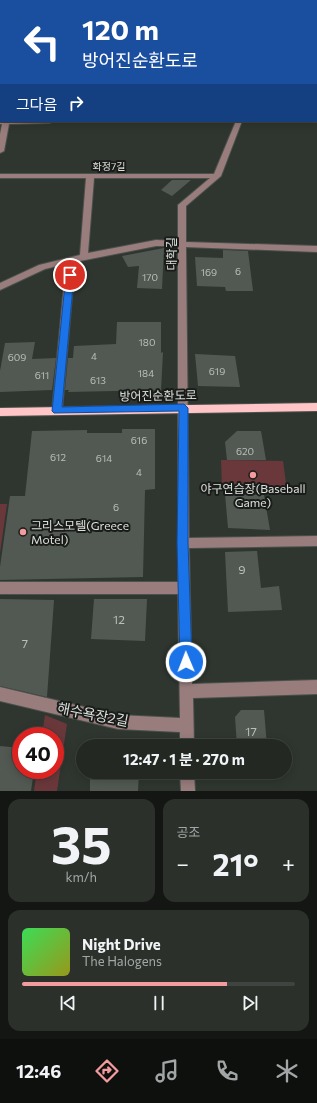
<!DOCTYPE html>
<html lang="ko">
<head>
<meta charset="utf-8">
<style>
	:root { --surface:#232823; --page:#2b302b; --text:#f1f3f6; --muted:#a3a6a6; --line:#404441; --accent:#f49b9f }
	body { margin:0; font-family:Commissioner,"Noto Sans KR",sans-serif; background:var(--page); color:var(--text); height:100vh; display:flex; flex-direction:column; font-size:15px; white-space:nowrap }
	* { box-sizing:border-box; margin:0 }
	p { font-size:13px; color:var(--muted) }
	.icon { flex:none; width:22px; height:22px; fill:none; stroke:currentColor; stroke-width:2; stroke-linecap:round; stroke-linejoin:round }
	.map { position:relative; height:791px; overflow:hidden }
	.side { display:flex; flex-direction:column; gap:8px; padding:8px; background:#131613; flex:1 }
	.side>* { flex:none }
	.top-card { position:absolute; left:0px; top:0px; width:317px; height:122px; box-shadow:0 2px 10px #0003,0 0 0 1px var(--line); background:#1a4fa0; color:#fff; overflow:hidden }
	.speed { position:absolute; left:12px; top:727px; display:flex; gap:8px; font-size:20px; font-weight:700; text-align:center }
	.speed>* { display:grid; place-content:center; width:52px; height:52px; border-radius:50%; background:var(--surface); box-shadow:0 2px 10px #0003,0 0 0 1px var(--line); line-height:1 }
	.speed .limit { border:6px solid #d22; background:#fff; color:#111 }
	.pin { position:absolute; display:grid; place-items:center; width:34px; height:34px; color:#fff; margin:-17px; border:2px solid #fff; border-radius:50%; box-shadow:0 1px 4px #0007 }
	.me { position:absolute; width:44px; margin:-22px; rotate:359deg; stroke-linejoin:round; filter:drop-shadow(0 0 3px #0008) }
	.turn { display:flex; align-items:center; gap:14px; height:84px; padding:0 16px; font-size:18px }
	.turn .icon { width:52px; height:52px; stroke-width:2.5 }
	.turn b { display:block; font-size:28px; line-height:34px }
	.then { display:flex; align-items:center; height:38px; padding:0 16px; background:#0003; gap:8px; font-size:15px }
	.big { font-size:30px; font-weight:700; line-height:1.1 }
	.side .tile { flex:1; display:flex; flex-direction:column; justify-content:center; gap:6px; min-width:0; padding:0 14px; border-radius:12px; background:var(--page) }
	.side .dial { align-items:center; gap:0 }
	.dial b { font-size:52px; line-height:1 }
	.song { display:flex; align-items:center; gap:12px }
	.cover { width:48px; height:48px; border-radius:6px; background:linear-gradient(135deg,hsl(130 70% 55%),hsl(60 70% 35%)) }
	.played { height:4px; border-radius:2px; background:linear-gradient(90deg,var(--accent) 75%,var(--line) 75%) }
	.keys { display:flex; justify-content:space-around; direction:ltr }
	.heat { display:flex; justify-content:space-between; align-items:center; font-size:22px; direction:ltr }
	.side .tiles { flex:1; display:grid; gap:8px; grid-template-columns:1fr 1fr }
	.tile:last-child { grid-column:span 2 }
	.trip { position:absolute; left:76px; top:739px; width:216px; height:40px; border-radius:20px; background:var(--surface); box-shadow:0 2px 10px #0003,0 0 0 1px var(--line); font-weight:700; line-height:40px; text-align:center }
	.tab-bar { display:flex; height:64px; justify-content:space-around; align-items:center; background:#0e100e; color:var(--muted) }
	.tab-bar .icon { width:28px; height:28px }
	.tab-bar .active { color:var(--accent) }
	.tab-bar b { font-size:18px; color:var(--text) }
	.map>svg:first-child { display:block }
	.green { fill:#6a383b }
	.building { fill:#525952 }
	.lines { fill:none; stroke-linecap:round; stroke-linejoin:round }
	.minor-casing { stroke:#4b514b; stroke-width:2 }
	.major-casing { stroke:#4b514b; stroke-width:2 }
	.minor { fill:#997d7d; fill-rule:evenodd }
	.major { fill:#ffc5c7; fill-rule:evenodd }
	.route { fill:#1a73e8; stroke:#114b97 }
	.poi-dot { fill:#f49b9f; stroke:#191c19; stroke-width:1.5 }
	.labels { text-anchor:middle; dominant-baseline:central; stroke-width:4; stroke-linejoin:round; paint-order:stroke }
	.far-street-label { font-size:10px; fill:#dce0dc; stroke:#191c19 }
	.number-label { font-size:10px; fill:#babeba }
	.street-label { font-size:12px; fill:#dce0dc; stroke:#191c19 }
	.poi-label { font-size:12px; fill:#dce0dc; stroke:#191c19 }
	.near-number-label { font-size:12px; fill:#babeba }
	.near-street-label { font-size:14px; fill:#dce0dc; stroke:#191c19 }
</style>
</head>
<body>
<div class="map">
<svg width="317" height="791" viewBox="0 0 317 791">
	<rect width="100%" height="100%" fill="#2f362f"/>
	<!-- green -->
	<path class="green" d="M 221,460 L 283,461 L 287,490 L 222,489 Z
		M 0,504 L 7,504 L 0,553 Z
		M 45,715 L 67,724 L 57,791 L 34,791 L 37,770 L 55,770 L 55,736 L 42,736 Z"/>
	<!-- building -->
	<path class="building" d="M 172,180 L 191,180 L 172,196 L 161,190 Z
		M 164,248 L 162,289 L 137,288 L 139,266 L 128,267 L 122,256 Z
		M 223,250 L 248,251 L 253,291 L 226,291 L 225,287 L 197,286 L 195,257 L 223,258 Z
		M 117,322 L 161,322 L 161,353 L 163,352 L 161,390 L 68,392 L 69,390 L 65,390 L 68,358 L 73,358 L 74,346 L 116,344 Z
		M 35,342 L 32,359 L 56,358 L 52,390 L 0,392 L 0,371 L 5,343 Z
		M 195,354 L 235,356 L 240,387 L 198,386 Z
		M 122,429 L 155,429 L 155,489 L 145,490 L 143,577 L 0,580 L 0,567 L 10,496 L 25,496 L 32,431 L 87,430 L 87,433 L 122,433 Z
		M 237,431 L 261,431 L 266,460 L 227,460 L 225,442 Z
		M 225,494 L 264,495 L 270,530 L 228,528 Z
		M 257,551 L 261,588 L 279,586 L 282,610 L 228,612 L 225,552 Z
		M 0,599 L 54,600 L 47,697 L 0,686 Z
		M 94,599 L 147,599 L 145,641 L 91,639 Z
		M 241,710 L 264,710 L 267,746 L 237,746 L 235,717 Z
		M 0,746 L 21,748 L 21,770 L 34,770 L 31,791 L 0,791 Z
		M 90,772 L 139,772 L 138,791 L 90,791 Z"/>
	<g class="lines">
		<!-- minor casing -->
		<g class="minor-casing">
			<path id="minor" d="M 99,0 L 105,0 L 105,1 L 99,1 Z
				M 256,0 L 262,0 L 262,1 L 256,1 Z
				M 316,30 L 317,30 L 317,34 L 316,34 Z
				M 0,31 L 1,31 L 1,35 L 0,35 Z
				M 0,74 L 1,74 L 1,78 L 0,78 Z
				M 316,115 L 317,115 L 317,119 L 316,119 Z
				M 0,120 L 1,121 L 53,121 L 50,123 L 9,124 L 4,151 L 0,153 L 0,134 L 2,124 L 0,124 Z
				M 236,121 L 242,121 L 221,176 L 186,206 L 186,242 L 317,246 L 317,252 L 186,247 L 189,538 L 317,536 L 317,546 L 189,548 L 192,684 L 317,680 L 317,694 L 193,698 L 194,746 L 180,746 L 180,732 L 118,729 L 0,701 L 0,687 L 118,715 L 180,718 L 178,594 L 0,594 L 0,582 L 178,582 L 178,246 L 156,246 L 75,262 L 62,411 L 61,414 L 53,414 L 52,411 L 66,264 L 45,269 L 0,290 L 0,283 L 39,265 L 80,255 L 86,178 L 0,178 L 0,174 L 214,174 ZM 94,178 L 210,178 L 178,205 L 178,241 L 156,240 L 88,253 Z
				M 180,772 L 194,772 L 195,791 L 181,791 Z"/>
		</g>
		<!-- major casing -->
		<g class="major-casing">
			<path id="major" d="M 317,403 L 317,411 L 0,416 L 0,408 Z"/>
		</g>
		<!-- minor -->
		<use href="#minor" class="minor"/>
		<!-- major -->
		<use href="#major" class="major"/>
	</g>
	<!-- route -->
	<path class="route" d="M 70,272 L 74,275 L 62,407 L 184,404 L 188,408 L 188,543 L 192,662 L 190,666 L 186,668 L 181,666 L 180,662 L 177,543 L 179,411 L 54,413 L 52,411 L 66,275 Z"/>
	<!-- markers -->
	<g class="poi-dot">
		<circle cx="253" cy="475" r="4"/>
		<circle cx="23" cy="532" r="4"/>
	</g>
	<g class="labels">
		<!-- far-street labels -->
		<g class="far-street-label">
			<text x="109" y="166">화정7길</text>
		</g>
		<!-- number labels -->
		<g class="number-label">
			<text x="238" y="271">6</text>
			<text x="209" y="272">169</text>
			<text x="150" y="277">170</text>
			<text x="147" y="342">180</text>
			<text x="94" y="356">4</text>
			<text x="17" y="357">609</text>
			<text x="217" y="371">619</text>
			<text x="146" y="373">184</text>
			<text x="42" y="375">611</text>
			<text x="98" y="380">613</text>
			<text x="139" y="440">616</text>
			<text x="245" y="451">620</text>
			<text x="58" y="457">612</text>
			<text x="104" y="458">614</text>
			<text x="139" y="472">4</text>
			<text x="116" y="507">6</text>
		</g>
		<!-- street labels -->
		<g class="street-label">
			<text transform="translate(171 254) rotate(-90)">대학길</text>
			<text transform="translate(158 395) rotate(-1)">방어진순환도로</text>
		</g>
		<!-- poi labels -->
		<g class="poi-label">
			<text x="253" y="488">야구연습장(Baseball<tspan x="253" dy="14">Game)</tspan></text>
			<text x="31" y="525" text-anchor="start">그리스모텔(Greece<tspan x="31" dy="14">Motel)</tspan></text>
		</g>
		<!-- near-number labels -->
		<g class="near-number-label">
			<text x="242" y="569">9</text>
			<text x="119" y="619">12</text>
			<text x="25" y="643">7</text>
			<text x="251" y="731">17</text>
		</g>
		<!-- near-street labels -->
		<g class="near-street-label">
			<text transform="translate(93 714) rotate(11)">해수욕장2길</text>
		</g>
	</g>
</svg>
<div class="speed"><div class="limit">40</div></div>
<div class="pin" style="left:70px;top:275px;background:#d93025"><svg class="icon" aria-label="arrive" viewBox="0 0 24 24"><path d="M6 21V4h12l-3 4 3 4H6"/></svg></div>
<svg class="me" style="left:186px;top:662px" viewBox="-20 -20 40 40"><circle r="17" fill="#1a73e8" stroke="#fff" stroke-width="3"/><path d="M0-11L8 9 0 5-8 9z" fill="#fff"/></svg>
<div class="trip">12:47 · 1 분 · 270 m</div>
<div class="top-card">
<div class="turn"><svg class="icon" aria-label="left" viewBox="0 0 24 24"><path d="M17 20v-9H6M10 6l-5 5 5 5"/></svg><div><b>120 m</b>방어진순환도로</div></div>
<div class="then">그다음<svg class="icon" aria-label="right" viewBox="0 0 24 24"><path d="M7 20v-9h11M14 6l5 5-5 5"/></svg></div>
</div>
</div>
<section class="side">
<div class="tiles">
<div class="tile dial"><b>35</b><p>km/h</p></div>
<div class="tile"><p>공조</p>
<div class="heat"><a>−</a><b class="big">21°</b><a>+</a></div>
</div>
<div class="tile">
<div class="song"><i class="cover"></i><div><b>Night Drive</b><p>The Halogens</p></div></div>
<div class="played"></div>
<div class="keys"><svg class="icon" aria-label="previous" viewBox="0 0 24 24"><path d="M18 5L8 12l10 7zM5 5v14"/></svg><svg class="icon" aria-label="pause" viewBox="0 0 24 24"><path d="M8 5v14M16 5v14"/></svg><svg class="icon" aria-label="next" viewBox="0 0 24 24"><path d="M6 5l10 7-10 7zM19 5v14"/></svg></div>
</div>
</div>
</section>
<nav class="tab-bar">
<b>12:46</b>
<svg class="icon active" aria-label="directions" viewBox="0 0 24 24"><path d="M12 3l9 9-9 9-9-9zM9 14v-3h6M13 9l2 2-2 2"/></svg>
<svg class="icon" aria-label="music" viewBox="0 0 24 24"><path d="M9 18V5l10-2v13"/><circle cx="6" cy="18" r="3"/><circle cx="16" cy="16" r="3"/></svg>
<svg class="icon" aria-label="phone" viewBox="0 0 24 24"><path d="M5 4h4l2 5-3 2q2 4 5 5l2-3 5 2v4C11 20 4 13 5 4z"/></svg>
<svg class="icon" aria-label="climate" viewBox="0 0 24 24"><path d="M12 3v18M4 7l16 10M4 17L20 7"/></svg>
</nav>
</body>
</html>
